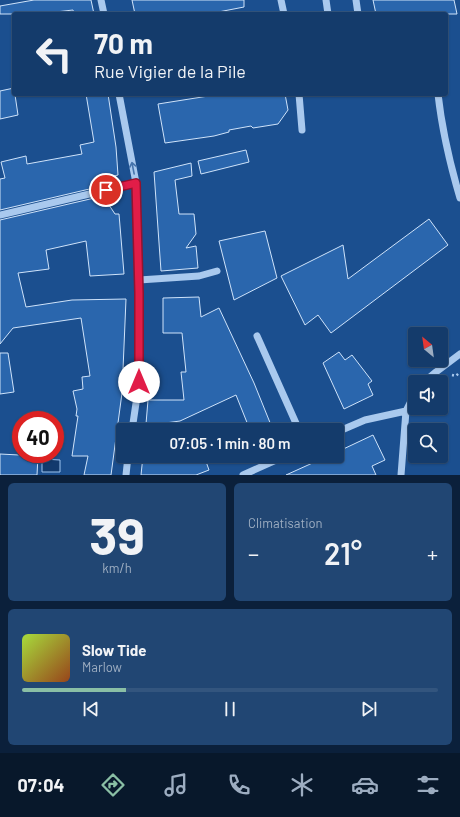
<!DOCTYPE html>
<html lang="fr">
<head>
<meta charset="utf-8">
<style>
	:root { --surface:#143b6b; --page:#214673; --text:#f1f3f6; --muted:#9dadc1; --line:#33557e; --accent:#8abfa5 }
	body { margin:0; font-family:Barlow,sans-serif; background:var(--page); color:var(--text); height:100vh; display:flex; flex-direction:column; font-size:15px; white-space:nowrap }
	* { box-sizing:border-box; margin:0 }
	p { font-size:13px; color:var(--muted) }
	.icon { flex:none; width:22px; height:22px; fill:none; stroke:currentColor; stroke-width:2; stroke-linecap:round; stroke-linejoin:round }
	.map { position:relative; height:475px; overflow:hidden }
	.sheet { display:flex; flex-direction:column; gap:8px; padding:8px; background:#0b203b; flex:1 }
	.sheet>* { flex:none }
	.top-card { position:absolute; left:12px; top:12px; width:436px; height:84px; border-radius:4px; box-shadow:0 1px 3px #0004,0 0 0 1px var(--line); background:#143b6b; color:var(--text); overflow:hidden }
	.needle { width:26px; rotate:331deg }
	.controls { position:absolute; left:408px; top:327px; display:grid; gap:8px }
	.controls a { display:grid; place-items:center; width:40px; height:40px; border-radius:4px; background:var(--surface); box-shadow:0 1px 3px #0004,0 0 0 1px var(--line); font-size:20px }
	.speed { position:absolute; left:12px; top:411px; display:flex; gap:8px; font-size:20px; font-weight:700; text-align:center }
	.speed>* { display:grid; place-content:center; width:52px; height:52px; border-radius:50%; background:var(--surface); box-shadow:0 1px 3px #0004,0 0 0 1px var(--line); line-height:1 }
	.speed .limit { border:6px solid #d22; background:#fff; color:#111 }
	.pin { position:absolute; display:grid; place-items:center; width:34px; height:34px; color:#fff; margin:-17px; border:2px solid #fff; border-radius:50%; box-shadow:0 1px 4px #0007 }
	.me { position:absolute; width:44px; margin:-22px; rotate:0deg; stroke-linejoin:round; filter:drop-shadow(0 0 3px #0008) }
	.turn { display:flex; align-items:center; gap:14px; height:84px; padding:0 16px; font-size:18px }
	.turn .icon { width:52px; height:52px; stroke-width:2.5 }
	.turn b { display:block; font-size:28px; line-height:34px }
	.big { font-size:30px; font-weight:600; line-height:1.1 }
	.sheet .tile { flex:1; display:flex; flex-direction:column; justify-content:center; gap:6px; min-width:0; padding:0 14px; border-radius:6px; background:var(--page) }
	.sheet .dial { align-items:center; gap:0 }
	.dial b { font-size:52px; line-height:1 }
	.song { display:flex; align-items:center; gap:12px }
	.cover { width:48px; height:48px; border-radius:6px; background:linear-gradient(135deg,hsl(80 70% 55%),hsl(20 70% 35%)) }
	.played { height:4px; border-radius:2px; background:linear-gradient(90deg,var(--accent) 25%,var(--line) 25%) }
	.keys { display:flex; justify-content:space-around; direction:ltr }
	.heat { display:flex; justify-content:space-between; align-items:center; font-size:22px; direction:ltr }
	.sheet .tiles { flex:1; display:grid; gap:8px; grid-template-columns:1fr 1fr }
	.tile:last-child { grid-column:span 2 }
	.trip { position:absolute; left:116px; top:423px; width:228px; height:40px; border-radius:4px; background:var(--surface); box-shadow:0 1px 3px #0004,0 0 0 1px var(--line); font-weight:600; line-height:40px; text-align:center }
	.tabs { display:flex; height:64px; justify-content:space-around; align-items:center; background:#08182b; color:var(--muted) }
	.tabs .icon { width:28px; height:28px }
	.tabs .current { color:var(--accent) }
	.tabs b { font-size:18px; color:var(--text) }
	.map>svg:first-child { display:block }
	.water { fill:#123a6d; stroke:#9cc4f0 }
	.building { fill:#2a66ad; stroke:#cfe3fa }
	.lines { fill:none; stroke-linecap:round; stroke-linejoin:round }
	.path { stroke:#a9c9ee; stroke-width:2.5; stroke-dasharray:2 3; stroke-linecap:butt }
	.minor { stroke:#a9c9ee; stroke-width:7 }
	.oneway { stroke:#4674ac }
	.route-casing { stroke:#92132f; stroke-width:10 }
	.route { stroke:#e11d48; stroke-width:7 }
</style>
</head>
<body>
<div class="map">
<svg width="460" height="475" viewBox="0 0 460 475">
	<rect width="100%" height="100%" fill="#1b4f8f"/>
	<!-- water -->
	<path class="water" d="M 42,459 L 60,460 L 60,472 L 42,472 Z"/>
	<!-- building -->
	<path class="building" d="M 34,0 L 91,0 L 94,14 L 74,14 L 73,10 L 38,14 L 0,14 L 0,6 Z
		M 132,0 L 244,0 L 244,7 L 208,14 L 135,14 Z
		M 373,0 L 454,0 L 457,14 L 376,14 Z
		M 14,88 L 18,115 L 0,119 L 0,91 Z
		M 86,94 L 108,94 L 116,147 L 118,175 L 94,181 L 98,187 L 0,210 L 0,179 L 5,178 L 1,162 L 26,156 L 27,164 L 82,154 L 80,145 L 94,142 Z
		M 221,94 L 285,94 L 288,110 L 278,124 L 253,128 L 251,126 L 229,130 L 229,132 L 214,136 L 165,143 L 158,104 Z
		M 246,150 L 249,162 L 201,174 L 198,161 Z
		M 191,163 L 192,176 L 175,180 L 179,214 L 194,214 L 196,234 L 186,248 L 196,246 L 198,268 L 161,271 L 154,172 Z
		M 103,196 L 115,214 L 119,214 L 124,274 L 90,276 L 86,241 L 46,250 L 49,269 L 18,273 L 26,307 L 72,300 L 126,299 L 122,393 L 111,475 L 84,475 L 88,456 L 72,456 L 78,416 L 76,416 L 77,409 L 73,391 L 83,389 L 82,377 L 90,376 L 81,318 L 13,328 L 0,344 L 0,220 Z
		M 429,219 L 448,245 L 331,333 L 318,315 L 305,325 L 281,276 L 343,245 L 348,279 Z
		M 265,231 L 277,278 L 234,300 L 219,241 Z
		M 199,297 L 201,317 L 219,308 L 254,383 L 273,430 L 250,430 L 236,395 L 180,421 L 158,424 L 146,424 L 148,400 L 184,400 L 181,372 L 186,372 L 182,333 L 163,333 L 163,298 Z
		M 339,352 L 345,360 L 352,355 L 372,381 L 368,384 L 373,395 L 344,409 L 323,363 Z
		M 0,353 L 8,353 L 14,392 L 0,394 Z
		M 373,435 L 385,460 L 372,466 L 376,475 L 286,475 L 328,456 L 337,456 L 337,452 Z
		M 0,454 L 38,456 L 37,475 L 0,475 Z
		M 143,456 L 204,456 L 209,470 L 196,475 L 141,475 Z"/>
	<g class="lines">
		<!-- path -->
		<path class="path" d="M 452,375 L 456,376 L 460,372"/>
		<!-- minor -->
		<path class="minor" d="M 101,0 L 104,14
			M 281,0 L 284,14
			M 326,0 L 328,14
			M 356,0 L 358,14
			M 119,94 L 136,183 L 139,293 L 139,383 L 132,430
			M 299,94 L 302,130
			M 438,94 C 442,130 450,164 460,198
			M 0,215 L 136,183
			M 139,280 L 199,276 L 217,271
			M 257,336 L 299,430
			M 424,382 L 436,372 L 460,354
			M 337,432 L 365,420 L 406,411
			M 126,475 L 128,456
			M 243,475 L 285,456
			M 401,475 L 406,411 L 415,393"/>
	</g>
	<!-- one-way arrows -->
	<defs><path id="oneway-shaft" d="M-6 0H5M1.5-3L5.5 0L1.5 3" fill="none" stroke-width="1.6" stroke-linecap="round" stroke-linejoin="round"/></defs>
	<use class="oneway" href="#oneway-shaft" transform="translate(133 168) rotate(-101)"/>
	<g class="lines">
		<!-- route casing -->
		<g class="route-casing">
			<path id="route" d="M 106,190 L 136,183 L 139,293 L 139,382"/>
		</g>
		<!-- route -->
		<use href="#route" class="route"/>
	</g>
</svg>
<div class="controls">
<a><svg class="needle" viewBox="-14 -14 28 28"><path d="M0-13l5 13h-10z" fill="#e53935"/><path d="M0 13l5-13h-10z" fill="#9dadc1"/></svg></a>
<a><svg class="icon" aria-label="sound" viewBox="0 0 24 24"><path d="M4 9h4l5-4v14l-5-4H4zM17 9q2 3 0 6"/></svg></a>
<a><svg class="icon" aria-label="search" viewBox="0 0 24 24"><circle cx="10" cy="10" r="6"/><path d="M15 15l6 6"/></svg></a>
</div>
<div class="speed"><div class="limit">40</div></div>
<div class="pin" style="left:106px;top:190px;background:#d93025"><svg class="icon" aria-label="arrive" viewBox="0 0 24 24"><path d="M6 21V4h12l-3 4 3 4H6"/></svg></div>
<svg class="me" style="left:139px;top:382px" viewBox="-20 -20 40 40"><circle r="19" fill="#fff"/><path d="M0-13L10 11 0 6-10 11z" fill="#e11d48"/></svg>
<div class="trip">07:05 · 1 min · 80 m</div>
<div class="top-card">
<div class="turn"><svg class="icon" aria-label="left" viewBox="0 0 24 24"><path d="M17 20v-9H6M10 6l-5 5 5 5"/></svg><div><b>70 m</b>Rue Vigier de la Pile</div></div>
</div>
</div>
<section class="sheet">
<div class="tiles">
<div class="tile dial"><b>39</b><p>km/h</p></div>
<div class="tile"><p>Climatisation</p>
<div class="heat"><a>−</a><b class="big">21°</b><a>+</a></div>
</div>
<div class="tile">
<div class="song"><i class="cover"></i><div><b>Slow Tide</b><p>Marlow</p></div></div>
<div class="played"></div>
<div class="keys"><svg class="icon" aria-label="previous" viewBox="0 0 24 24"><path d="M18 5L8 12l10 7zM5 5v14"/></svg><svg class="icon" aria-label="pause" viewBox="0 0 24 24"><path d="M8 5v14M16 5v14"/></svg><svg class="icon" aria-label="next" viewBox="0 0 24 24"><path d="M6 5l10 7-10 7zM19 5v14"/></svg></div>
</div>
</div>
</section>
<nav class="tabs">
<b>07:04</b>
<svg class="icon current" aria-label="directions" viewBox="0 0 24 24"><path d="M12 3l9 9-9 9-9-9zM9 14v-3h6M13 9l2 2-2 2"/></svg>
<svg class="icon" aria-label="music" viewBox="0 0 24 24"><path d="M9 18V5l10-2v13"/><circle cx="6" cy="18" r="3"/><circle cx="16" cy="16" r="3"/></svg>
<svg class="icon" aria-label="phone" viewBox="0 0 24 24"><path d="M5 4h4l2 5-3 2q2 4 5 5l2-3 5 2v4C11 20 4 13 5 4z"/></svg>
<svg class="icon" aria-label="climate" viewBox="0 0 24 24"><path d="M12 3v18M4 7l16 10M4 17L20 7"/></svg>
<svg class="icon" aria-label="car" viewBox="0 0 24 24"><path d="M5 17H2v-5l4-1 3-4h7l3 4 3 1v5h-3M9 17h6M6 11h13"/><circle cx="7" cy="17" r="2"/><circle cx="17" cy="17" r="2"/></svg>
<svg class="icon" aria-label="filters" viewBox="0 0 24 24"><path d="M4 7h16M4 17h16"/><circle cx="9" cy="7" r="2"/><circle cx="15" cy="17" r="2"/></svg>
</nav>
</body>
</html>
